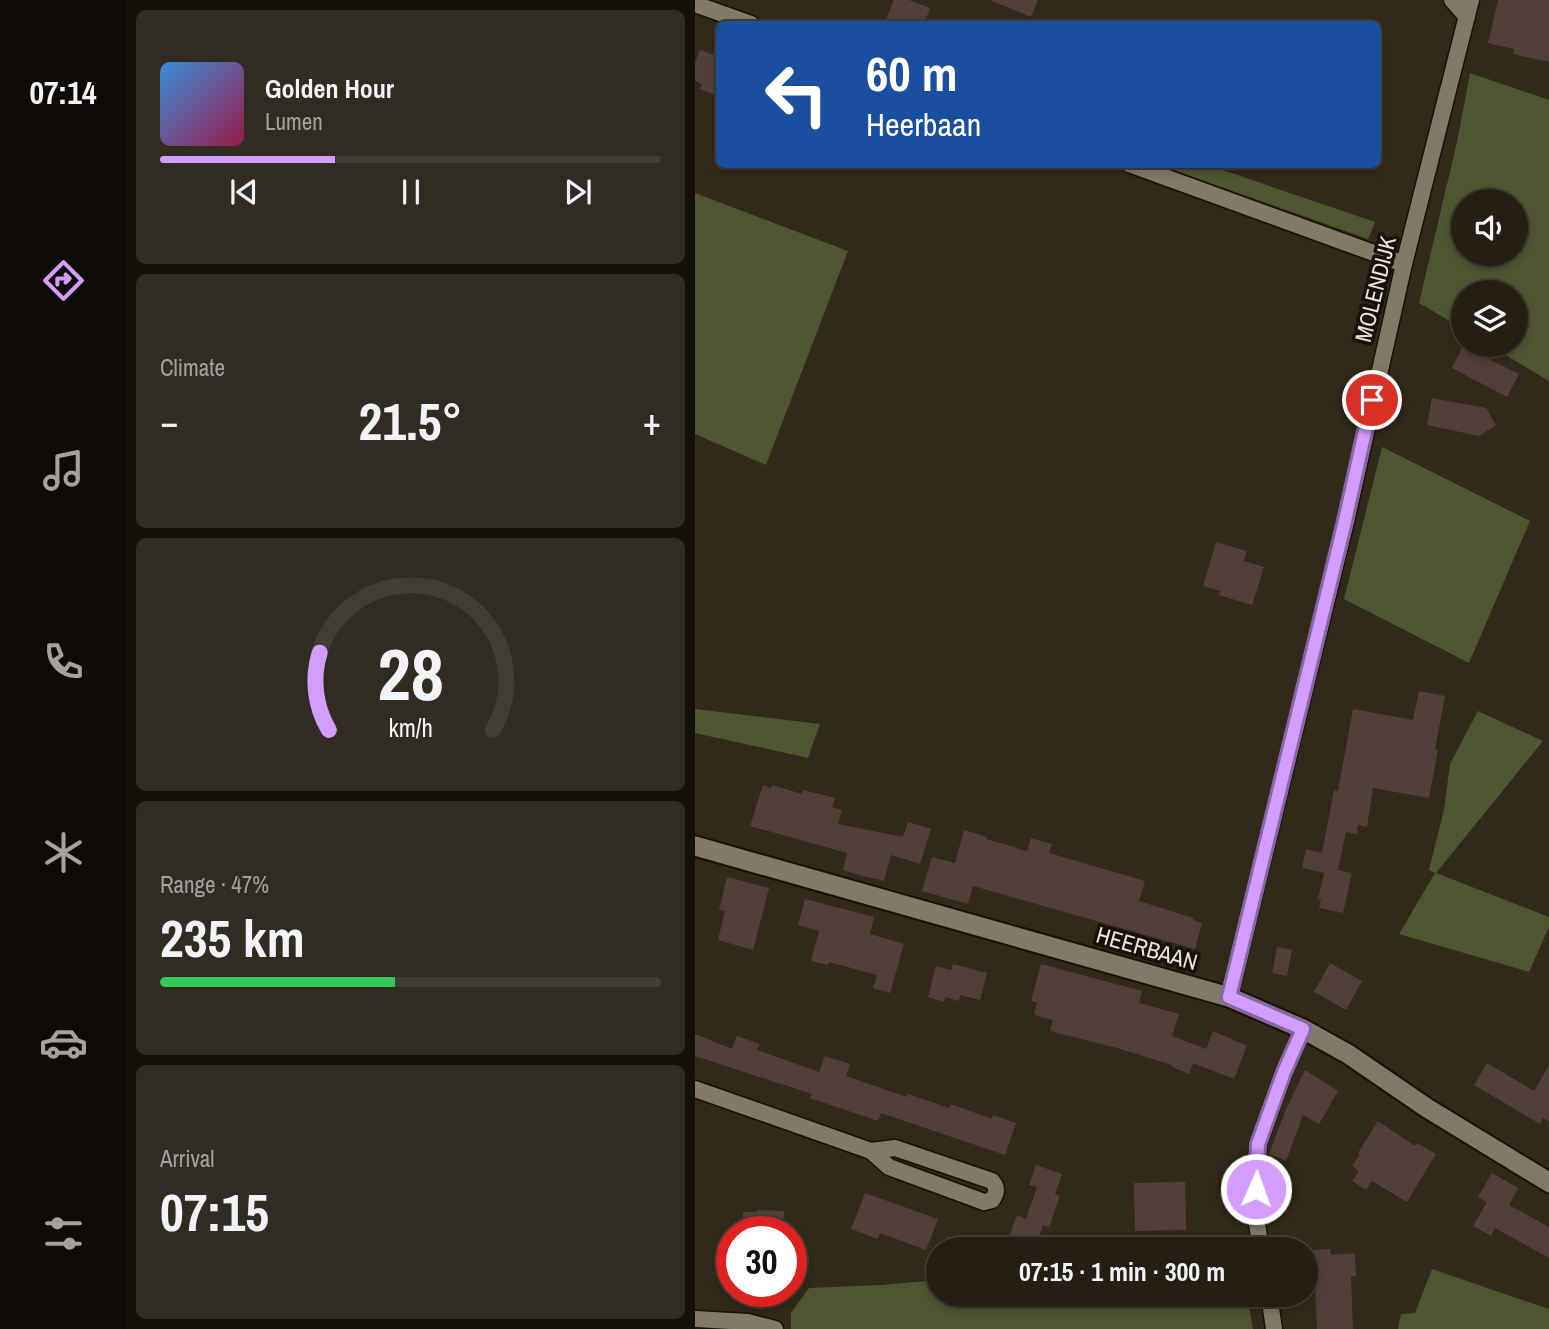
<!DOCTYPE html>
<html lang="en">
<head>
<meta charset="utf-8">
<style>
	:root { --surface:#251f13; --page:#312c21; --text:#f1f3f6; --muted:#a3a2a0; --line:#423d33; --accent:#d29dfd }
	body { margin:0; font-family:"Archivo Narrow",sans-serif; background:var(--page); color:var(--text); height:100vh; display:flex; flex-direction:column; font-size:26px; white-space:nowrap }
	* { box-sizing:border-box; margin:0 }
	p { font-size:23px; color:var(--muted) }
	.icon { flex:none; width:38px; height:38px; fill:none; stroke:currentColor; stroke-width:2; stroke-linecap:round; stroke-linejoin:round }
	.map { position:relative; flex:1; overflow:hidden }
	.panel { display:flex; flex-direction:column; gap:10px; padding:10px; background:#14110a; width:569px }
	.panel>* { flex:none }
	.guide { position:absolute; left:21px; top:21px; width:665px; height:147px; border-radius:10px; box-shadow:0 4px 10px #0003,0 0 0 2px var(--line); background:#1a4fa0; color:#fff; overflow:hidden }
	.tools { position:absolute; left:756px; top:189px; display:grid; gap:14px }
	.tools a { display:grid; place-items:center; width:77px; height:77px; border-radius:50%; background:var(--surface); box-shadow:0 4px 10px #0003,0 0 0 2px var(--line); font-size:35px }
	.speed { position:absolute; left:21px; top:1216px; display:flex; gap:14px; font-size:35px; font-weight:700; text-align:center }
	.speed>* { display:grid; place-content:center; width:91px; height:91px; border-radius:50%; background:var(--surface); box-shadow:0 4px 10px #0003,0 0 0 2px var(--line); line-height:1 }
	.speed .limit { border:10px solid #d22; background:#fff; color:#111 }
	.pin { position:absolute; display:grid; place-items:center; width:60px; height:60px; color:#fff; margin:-30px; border:4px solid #fff; border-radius:50%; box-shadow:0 2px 7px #0007 }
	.me { position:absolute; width:77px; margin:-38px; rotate:2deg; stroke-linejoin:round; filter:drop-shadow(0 0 5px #0008) }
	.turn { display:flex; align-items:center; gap:24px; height:147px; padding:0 35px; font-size:32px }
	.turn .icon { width:91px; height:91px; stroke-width:2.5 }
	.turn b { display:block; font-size:49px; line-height:60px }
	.big { font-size:52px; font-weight:800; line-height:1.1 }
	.panel .widget { flex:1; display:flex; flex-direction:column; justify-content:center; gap:10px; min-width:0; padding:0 24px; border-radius:10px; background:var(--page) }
	.panel .dial { align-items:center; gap:0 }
	.dial svg { height:182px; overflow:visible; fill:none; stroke:var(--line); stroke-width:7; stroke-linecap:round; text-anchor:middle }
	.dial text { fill:var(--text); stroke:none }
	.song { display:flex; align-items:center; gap:21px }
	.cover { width:84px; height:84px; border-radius:10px; background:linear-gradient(135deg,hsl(210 70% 55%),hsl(340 70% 35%)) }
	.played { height:7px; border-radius:4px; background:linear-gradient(90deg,var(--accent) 35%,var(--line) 35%) }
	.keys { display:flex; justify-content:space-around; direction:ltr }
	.heat { display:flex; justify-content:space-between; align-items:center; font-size:38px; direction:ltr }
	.charge { height:10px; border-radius:5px; background:linear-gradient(90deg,#34c759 47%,var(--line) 0) }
	.trip { position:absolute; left:231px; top:1237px; width:392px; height:70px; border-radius:35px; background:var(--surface); box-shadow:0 4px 10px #0003,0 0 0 2px var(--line); font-weight:800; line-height:70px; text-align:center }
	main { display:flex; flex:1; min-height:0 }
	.menu { display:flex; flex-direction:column; width:126px; justify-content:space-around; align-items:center; background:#0f0c08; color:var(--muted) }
	.menu .icon { width:49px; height:49px }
	.menu .selected { color:var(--accent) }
	.menu b { font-size:32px; color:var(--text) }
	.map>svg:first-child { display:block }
	.green { fill:#4e5632; fill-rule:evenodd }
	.building { fill:#533f3a }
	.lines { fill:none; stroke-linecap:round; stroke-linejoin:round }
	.minor-casing { stroke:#191104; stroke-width:19 }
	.tertiary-casing { stroke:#191104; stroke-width:23 }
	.minor { stroke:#827967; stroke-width:16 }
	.tertiary { stroke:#827967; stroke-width:19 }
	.route-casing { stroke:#8866a4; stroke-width:18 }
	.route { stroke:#d29dfd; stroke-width:12 }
	.labels { text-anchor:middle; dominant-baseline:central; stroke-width:7; stroke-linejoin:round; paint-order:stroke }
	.street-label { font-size:23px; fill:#eae4da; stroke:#16120b }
</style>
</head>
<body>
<main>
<nav class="menu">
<b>07:14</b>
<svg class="icon selected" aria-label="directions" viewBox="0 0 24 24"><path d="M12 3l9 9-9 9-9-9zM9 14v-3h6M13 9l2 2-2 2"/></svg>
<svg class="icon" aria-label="music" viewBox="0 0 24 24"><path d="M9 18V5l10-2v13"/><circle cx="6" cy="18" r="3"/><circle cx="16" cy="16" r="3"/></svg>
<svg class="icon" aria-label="phone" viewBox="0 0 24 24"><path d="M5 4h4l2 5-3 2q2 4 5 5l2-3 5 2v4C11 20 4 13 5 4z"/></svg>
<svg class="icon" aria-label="climate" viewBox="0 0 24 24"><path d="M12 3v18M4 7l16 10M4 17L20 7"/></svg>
<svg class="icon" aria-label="car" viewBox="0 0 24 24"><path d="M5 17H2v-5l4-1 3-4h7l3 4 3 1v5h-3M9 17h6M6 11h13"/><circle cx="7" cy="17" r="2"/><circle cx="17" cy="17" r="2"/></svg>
<svg class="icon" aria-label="filters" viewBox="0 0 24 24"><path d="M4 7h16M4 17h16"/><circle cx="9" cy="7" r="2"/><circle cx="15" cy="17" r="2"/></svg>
</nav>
<section class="panel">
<div class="widget">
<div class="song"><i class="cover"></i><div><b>Golden Hour</b><p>Lumen</p></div></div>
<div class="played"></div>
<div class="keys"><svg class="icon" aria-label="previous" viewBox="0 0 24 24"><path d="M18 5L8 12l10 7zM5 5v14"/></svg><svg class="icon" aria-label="pause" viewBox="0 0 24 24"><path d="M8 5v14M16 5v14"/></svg><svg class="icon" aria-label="next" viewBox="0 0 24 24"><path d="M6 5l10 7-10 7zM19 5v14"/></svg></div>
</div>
<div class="widget"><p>Climate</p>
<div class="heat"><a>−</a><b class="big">21.5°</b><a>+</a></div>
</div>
<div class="widget dial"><svg viewBox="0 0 100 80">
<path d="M14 69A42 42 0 1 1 86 69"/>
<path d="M14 69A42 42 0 0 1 10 35" stroke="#d29dfd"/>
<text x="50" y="56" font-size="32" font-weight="700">28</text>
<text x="50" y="72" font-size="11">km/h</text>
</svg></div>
<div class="widget"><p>Range · 47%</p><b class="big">235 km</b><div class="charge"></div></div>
<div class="widget"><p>Arrival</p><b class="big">07:15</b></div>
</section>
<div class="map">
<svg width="855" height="1329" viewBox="0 0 855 1329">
	<rect width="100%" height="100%" fill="#312919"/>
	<!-- green -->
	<path class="green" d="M 775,73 L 854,100 L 854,381 L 794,345 L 821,345 L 821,292 L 768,292 L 768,329 L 724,303 L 762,142 ZM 768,201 L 821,201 L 821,254 L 768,254 Z
		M 464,165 L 513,165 L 680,222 L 673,239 Z
		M 0,193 L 153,251 L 71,465 L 0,434 Z
		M 687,447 L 835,521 L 774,663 L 649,599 Z
		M 0,709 L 125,724 L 113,758 L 0,733 Z
		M 783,711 L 848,741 L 741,873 L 854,917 L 854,927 L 834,972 L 704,934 L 740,873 L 734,870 L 749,810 L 755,764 Z
		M 737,1269 L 854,1309 L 854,1329 L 703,1329 L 706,1314 L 720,1313 Z
		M 243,1280 L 243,1295 L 552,1295 L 558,1329 L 96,1329 L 96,1313 L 114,1288 L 186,1285 Z"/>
	<!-- building -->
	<path class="building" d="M 199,0 L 214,0 L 235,8 L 229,24 L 189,24 Z
		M 295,0 L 343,0 L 336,17 Z
		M 803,0 L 854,0 L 854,62 L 818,54 L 819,49 L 793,43 Z
		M 5,50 L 24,57 L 24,97 L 5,89 L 7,84 L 0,81 L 0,63 Z
		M 768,346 L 824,374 L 812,397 L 757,368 Z
		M 737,398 L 791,408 L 801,425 L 784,436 L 732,425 Z
		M 521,542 L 552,551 L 549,561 L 569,567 L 557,605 L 524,595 L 525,591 L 508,586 Z
		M 724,691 L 750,696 L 740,750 L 743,750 L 734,798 L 678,788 L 672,827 L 663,825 L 662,834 L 651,832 L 643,870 L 657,873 L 648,913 L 624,908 L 626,899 L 623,899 L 629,873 L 607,868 L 611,849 L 627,853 L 639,790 L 643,791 L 658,709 L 718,720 Z
		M 68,785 L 76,788 L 77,785 L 107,794 L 108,790 L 140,798 L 137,807 L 147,810 L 143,824 L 208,837 L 213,822 L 236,829 L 225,864 L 196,855 L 189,881 L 168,876 L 148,870 L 152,853 L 55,826 Z
		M 269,830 L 292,837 L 291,839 L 332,851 L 336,838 L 357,844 L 354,853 L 450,881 L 444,901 L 498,918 L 498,920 L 507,923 L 500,949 L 278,886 L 273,904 L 227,891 L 237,857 L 260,863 Z
		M 32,877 L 74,888 L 58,950 L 23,940 L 30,911 L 24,910 Z
		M 110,899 L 179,917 L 175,934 L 209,944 L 195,993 L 178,988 L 182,975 L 134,962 L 133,965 L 116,961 L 124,931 L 103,925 Z
		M 582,947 L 597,950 L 592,976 L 577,973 Z
		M 635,963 L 667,981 L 651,1010 L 619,992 Z
		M 258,964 L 292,973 L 285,1000 L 265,995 L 264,1001 L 250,997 L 249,1002 L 233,997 L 241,966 L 256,970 Z
		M 346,964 L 447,991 L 444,1003 L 484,1014 L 477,1036 L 511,1049 L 518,1031 L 552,1046 L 539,1079 L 498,1063 L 494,1074 L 477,1067 L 477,1065 L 422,1048 L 355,1031 L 358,1020 L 339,1015 L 342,1003 L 336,1001 Z
		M 0,1034 L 37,1049 L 42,1036 L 65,1044 L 62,1050 L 124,1072 L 130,1056 L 155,1064 L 151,1076 L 212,1097 L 213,1094 L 254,1108 L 256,1104 L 297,1119 L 298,1115 L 321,1123 L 310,1155 L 186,1113 L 183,1121 L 115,1098 L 117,1094 L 0,1056 Z
		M 792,1063 L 839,1091 L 854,1065 L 854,1122 L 848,1118 L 845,1124 L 779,1085 Z
		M 610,1070 L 643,1091 L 624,1124 L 608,1115 L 591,1161 L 574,1154 L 591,1109 Z
		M 683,1121 L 720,1146 L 722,1143 L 741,1154 L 712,1202 L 677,1181 L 671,1190 L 657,1181 L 664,1171 L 657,1166 L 665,1154 L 663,1153 Z
		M 341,1165 L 367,1174 L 360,1194 L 365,1196 L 354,1227 L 348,1225 L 341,1247 L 314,1237 L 322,1215 L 331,1219 L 342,1187 L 334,1185 Z
		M 797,1173 L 823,1188 L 814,1205 L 854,1227 L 854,1258 L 800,1228 L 796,1236 L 778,1226 L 792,1202 L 783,1197 Z
		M 490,1182 L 491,1230 L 440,1231 L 439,1183 Z
		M 170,1193 L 243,1219 L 231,1250 L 185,1233 L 183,1239 L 156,1229 Z
		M 62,1210 L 89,1211 L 88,1232 L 48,1232 L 48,1212 L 62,1212 Z
		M 635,1249 L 636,1255 L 660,1253 L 661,1276 L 656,1277 L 658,1329 L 622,1329 L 620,1287 L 611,1287 L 611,1250 Z"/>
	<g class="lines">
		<!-- minor casing -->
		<g class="minor-casing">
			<path id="minor" d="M 757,0 L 772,17
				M 0,4 L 56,24
				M 434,164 L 709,264
				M 534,997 L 651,521 L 709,264 L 776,0
				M 0,1089 L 176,1151 L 194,1167 L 289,1202 L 297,1200 C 302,1193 303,1188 297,1181 L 200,1148 L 176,1151
				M 566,1250 L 560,1211 L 563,1145 L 589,1072 L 608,1029
				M 574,1295 L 579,1329
				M 0,1319 L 53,1322 L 80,1329"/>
		</g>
		<!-- tertiary casing -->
		<g class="tertiary-casing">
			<path id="tertiary" d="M 0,846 L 534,997 L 608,1029 L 653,1054 L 732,1108 L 855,1183"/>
		</g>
		<!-- minor -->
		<use href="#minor" class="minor"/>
		<!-- tertiary -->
		<use href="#tertiary" class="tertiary"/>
	</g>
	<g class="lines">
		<!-- route casing -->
		<g class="route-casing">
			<path id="route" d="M 561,1189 L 563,1144 L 589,1072 L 608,1029 L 534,997 L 650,521 L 677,400"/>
		</g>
		<!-- route -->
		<use href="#route" class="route"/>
	</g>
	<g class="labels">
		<!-- street labels -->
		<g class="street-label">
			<text transform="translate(680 289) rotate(-76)">MOLENDIJK</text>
			<text transform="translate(452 948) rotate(16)">HEERBAAN</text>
		</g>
	</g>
</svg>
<div class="tools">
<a><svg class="icon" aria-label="sound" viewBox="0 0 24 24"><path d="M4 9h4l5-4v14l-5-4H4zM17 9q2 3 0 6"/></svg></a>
<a><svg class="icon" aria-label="layers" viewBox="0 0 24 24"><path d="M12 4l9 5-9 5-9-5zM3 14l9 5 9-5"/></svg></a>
</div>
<div class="speed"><div class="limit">30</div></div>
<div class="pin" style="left:677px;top:400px;background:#d93025"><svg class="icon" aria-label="arrive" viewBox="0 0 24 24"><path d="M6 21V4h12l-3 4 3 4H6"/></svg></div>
<svg class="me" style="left:561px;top:1189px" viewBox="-20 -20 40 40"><circle r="17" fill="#d29dfd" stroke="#fff" stroke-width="3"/><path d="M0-11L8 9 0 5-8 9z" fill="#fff"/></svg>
<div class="trip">07:15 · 1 min · 300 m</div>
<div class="guide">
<div class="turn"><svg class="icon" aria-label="left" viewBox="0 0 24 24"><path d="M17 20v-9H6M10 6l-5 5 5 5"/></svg><div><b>60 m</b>Heerbaan</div></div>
</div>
</div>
</main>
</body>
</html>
